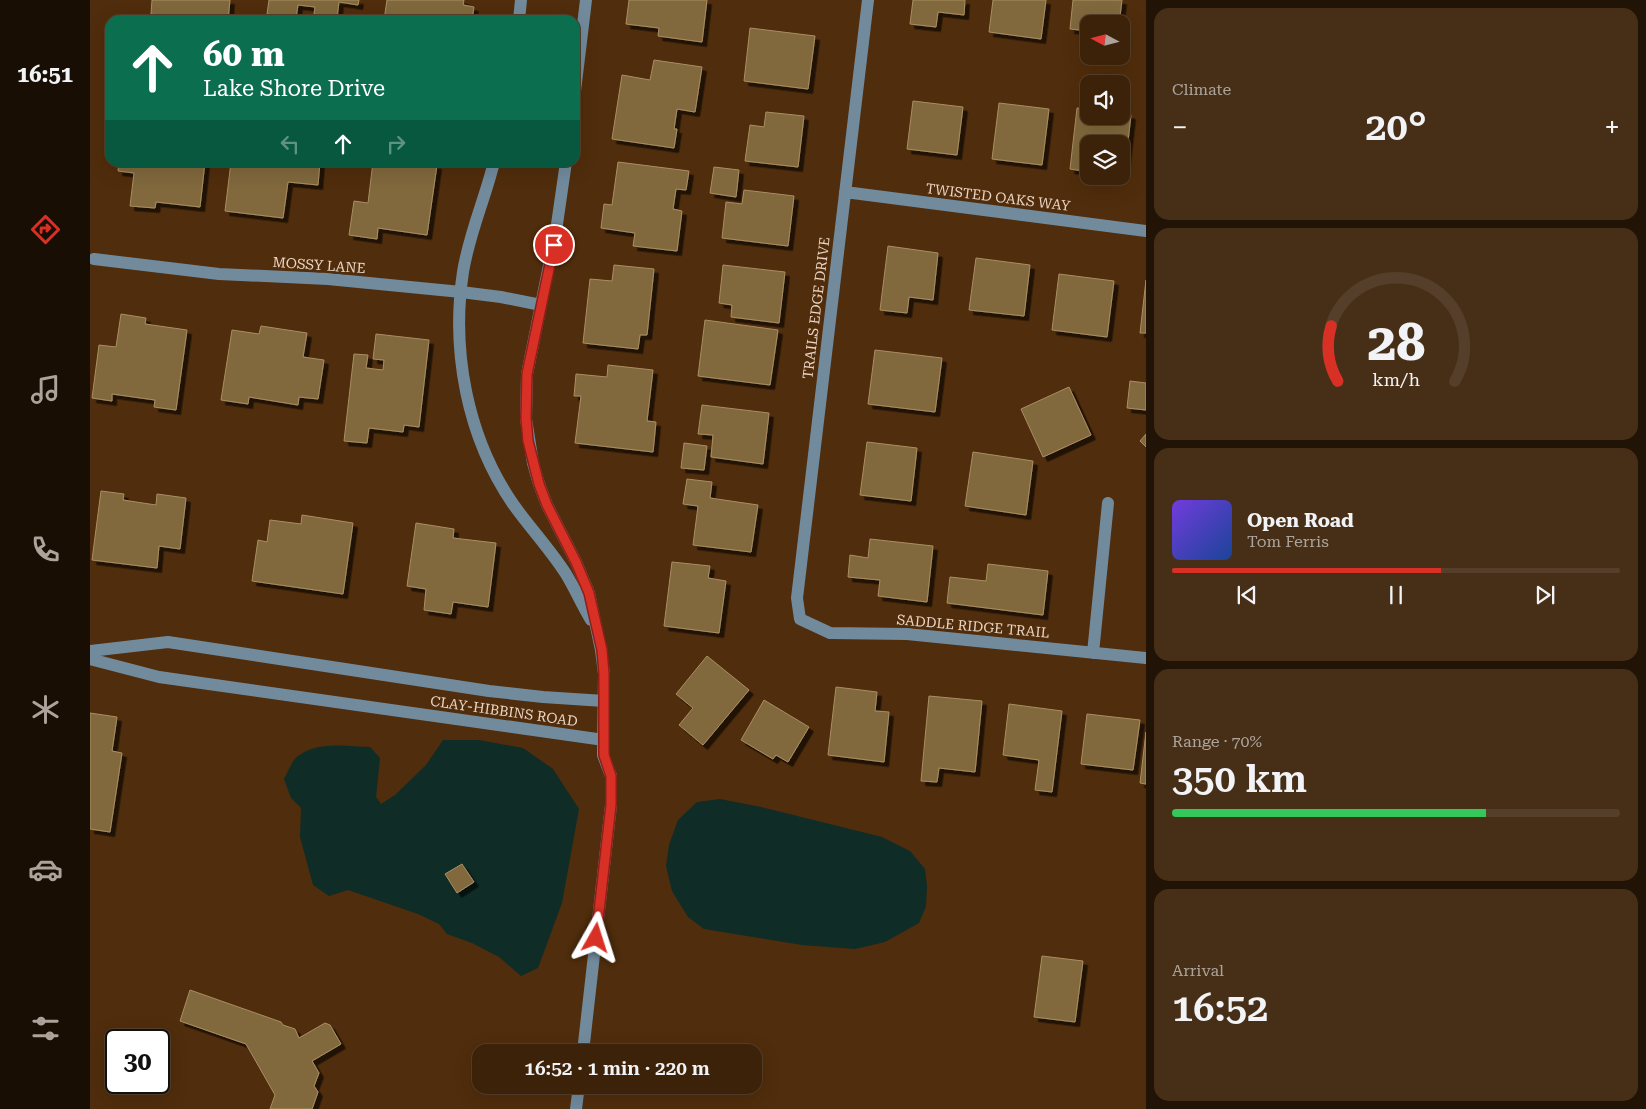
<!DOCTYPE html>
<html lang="en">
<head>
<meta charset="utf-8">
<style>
	:root { --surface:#3c2209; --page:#472f17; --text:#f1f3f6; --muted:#aca49c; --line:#553f2a; --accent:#d93025 }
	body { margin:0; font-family:"Roboto Serif",serif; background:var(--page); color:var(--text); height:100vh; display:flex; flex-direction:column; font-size:19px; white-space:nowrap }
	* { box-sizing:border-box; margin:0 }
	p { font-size:16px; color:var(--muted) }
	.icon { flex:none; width:28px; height:28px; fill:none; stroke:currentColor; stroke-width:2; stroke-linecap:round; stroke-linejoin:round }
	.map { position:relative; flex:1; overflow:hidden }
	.panel { display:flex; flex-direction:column; gap:8px; padding:8px; background:#211305; width:500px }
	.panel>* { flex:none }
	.guide { position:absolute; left:15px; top:15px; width:475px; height:152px; border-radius:15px; box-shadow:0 5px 20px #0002,0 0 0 1px var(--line); background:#0b6e4f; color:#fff; overflow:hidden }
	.needle { width:32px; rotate:277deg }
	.fabs { position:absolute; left:990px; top:15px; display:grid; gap:10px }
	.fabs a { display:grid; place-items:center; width:50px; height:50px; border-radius:10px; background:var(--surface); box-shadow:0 5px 20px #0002,0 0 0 1px var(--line); font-size:25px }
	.speed { position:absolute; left:15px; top:1029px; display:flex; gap:10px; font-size:25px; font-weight:700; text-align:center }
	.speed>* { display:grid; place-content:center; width:65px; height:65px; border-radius:50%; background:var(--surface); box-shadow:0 5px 20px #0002,0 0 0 1px var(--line); line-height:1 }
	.speed .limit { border:2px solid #111; border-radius:8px; background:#fff; color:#111 }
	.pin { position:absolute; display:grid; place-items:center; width:42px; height:42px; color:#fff; margin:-21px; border:2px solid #fff; border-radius:50%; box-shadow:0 1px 5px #0007 }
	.me { position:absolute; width:55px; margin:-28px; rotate:6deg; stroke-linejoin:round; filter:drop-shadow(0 0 4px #0008) }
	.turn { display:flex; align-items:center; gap:18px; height:105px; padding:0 15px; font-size:22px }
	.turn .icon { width:65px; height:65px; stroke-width:2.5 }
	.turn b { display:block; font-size:35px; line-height:42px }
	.lanes { display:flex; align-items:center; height:48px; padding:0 15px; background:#0003; justify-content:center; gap:25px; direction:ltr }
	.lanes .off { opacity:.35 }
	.big { font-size:38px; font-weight:600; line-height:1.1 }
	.panel .widget { flex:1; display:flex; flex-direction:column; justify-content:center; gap:8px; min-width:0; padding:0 18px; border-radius:15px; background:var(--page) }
	.panel .dial { align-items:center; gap:0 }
	.dial svg { height:130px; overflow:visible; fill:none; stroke:var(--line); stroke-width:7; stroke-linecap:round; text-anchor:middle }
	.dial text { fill:var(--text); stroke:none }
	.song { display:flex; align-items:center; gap:15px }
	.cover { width:60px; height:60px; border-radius:8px; background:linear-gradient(135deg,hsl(260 70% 55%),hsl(220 70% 35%)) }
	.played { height:5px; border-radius:2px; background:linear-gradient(90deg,var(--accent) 60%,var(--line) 60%) }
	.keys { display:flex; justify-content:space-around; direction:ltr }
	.heat { display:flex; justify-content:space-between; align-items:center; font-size:28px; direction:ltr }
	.charge { height:8px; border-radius:4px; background:linear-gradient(90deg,#34c759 70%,var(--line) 0) }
	.trip { position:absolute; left:382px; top:1044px; width:290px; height:50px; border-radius:15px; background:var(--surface); box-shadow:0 5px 20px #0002,0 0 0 1px var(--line); font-weight:600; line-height:50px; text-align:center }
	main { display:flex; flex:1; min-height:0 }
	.tabs { display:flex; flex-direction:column; width:90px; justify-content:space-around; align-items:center; background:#180e04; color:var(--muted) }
	.tabs .icon { width:35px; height:35px }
	.tabs .active { color:var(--accent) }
	.tabs b { font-size:22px; color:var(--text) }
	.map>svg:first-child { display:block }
	.water { fill:#0f2c27 }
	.building { fill:#81673c; stroke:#aa8f63; filter:url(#shadow) }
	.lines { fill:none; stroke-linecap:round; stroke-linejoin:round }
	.minor { stroke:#718b9d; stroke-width:12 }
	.route-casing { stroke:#8d1f18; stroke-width:12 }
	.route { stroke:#d93025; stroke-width:9 }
	.labels { text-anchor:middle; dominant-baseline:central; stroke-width:5; stroke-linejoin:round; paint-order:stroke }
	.street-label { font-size:14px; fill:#ebd5c4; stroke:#502d0c }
</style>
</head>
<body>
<main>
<nav class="tabs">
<b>16:51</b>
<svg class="icon active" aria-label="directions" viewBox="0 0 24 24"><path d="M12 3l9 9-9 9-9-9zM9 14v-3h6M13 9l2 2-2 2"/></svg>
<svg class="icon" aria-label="music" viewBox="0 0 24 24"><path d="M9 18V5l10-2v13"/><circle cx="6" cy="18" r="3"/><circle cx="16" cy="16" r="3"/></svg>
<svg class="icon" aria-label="phone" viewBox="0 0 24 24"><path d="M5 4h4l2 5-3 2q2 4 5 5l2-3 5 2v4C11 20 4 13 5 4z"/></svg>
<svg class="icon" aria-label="climate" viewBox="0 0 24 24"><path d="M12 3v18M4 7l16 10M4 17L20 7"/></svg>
<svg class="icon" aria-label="car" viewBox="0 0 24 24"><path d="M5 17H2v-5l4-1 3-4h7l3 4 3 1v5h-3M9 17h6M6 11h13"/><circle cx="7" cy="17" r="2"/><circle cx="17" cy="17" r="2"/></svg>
<svg class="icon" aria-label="filters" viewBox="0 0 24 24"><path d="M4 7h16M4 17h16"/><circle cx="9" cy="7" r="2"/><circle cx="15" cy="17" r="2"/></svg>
</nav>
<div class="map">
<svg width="1056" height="1109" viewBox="0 0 1056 1109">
	<defs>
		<filter id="shadow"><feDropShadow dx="4.5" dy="4.5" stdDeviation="0" flood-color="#0009"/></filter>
	</defs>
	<rect width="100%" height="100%" fill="#502d0c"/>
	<!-- water -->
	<path class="water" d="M 353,740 L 389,740 L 433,748 L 463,769 L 489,809 L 472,903 L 448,968 L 431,976 L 409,957 L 382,943 L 357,934 L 349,924 L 328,914 L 258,890 L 239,896 L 223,885 L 210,837 L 211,808 L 201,798 L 194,779 C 198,772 202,760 208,756 C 227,741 258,746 280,747 L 290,758 L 286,797 L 291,804 L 305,795 L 336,765 Z
		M 630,799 L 671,807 L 792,837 L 820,851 L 835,869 L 837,886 L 836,906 L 829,923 L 795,942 L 765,949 L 712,945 L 614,929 L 598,917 L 582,891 L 576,866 L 579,845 L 588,820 L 607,802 Z"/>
	<!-- building -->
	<path class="building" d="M 62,0 L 140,0 L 138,20 L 88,20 L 89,18 L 61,14 Z
		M 179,0 L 269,0 L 268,5 L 249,2 L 247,18 L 224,14 L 225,7 L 208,5 L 206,18 L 177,14 Z
		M 297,0 L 374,0 L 373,5 L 384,7 L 382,20 L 294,20 Z
		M 539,0 L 617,0 L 612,42 L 568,36 L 569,28 L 536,24 Z
		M 823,0 L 875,0 L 874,15 L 848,12 L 846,27 L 820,24 Z
		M 903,0 L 956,0 L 951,39 L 899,32 Z
		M 983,0 L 1032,0 L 1029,24 L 999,24 L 999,31 L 980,29 Z
		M 660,28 L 725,36 L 718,89 L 654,81 Z
		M 564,60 L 612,67 L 605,112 L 587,109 L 584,129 L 587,129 L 584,148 L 522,139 L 532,75 L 560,80 Z
		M 823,101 L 873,107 L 867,155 L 817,149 Z
		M 909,103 L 959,109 L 952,165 L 902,159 Z
		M 987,108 L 999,109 L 999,116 L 1031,116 L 1031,113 L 1041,115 L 1034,176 L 1031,176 L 1031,144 L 999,144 L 999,172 L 980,169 Z
		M 676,112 L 714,116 L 708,167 L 655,161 L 660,125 L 674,127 Z
		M 29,162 L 115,162 L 110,207 L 66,202 L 65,208 L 40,206 L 44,173 L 28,171 Z
		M 141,162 L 230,162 L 228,185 L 198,182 L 193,218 L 135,211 Z
		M 283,162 L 327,162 L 347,165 L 337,235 L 288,228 L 287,239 L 259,235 L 264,201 L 278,203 Z
		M 528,162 L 599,171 L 596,190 L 586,189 L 583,209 L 592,211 L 587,251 L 543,246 L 545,233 L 511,228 L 514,204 L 522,205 Z
		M 624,167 L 649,170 L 646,197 L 620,193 Z
		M 654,190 L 704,196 L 698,246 L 632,238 L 636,202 L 652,204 Z
		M 798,246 L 848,253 L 843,300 L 819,297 L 817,313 L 790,310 Z
		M 886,258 L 940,265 L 934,316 L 879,310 Z
		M 524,265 L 564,269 L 557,335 L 550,335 L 548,349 L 493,343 L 500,279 L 522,281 Z
		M 633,265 L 695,272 L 689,323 L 641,317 L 642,305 L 629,303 Z
		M 969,274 L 1024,281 L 1017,337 L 962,330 Z
		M 1056,280 L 1056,333 L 1050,333 Z
		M 31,314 L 56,318 L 55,324 L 97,330 L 86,410 L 64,407 L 65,400 L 22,394 L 22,401 L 2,398 L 9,345 L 26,347 Z
		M 615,320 L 688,330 L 680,385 L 608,376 Z
		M 171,326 L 217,333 L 213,357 L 234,360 L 228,399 L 209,397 L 208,405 L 159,397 L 158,404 L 131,400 L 142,330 L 169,334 Z
		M 286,334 L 339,340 L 329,427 L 314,425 L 313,432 L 279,428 L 277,443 L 254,441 L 264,354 L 278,355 L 276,368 L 293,370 L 294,360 L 283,359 Z
		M 785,350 L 852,358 L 845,412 L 778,404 Z
		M 518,365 L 563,370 L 557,421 L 566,422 L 563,452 L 485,443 L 491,396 L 484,396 L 486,374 L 517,377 Z
		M 1040,381 L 1056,383 L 1056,410 L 1037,408 Z
		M 979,387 L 1001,435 L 953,457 L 931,409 Z
		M 612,405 L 679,413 L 673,464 L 621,457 L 623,435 L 608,434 Z
		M 1056,434 L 1056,447 L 1050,441 Z
		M 777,442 L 827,448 L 821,501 L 770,495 Z
		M 594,443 L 617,446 L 614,470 L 591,468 Z
		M 883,452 L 943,461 L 936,515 L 875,506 Z
		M 597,479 L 622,482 L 620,498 L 668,505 L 661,552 L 603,545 L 608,506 L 593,504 Z
		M 11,491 L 34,494 L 33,500 L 66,505 L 67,494 L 96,498 L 90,549 L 69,546 L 67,568 L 2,560 Z
		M 212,515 L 263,523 L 253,594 L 162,581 L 168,540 L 177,542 L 180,520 L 211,524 Z
		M 326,523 L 364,529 L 363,538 L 406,543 L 398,607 L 363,602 L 361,614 L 334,610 L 336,589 L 317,586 Z
		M 780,539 L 843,546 L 837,602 L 788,596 L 790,580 L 758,577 L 760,555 L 778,558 Z
		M 582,562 L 620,566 L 618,578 L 636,581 L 629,633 L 574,626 Z
		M 898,564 L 958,571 L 953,615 L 857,603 L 860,577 L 896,581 Z
		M 617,656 L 659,690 L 613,745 L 589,725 L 603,708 L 586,694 Z
		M 746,687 L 787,692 L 785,711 L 799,712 L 794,762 L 738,755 Z
		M 839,696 L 892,701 L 885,772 L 849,768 L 847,782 L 831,781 Z
		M 674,700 L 719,727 L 698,762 L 686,755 L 683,759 L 651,740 Z
		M 919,704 L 972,711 L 962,792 L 945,790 L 949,760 L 913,755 Z
		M 0,713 L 27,717 L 22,751 L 32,753 L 20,832 L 0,829 Z
		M 997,714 L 1050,720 L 1043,770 L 991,764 Z
		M 1056,732 L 1056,784 L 1050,783 Z
		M 372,864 L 384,882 L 367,893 L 355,874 Z
		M 952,956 L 993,961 L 985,1022 L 944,1017 Z
		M 100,990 L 191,1022 L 193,1025 L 205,1029 L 209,1038 L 235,1023 L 240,1025 L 251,1044 L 222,1061 L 229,1073 L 224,1086 L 228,1092 L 222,1109 L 180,1109 L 185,1095 L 156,1044 L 90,1021 Z"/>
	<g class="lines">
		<!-- minor -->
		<path class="minor" d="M 778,0 L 707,598 L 710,619 L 740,633 L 817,634 L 1056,658
			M 429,20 L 431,0
			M 485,91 L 496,0
			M 404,162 C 395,199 379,234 373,272 C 361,351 377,437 423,504 C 440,528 460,549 476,574 C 485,589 492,605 501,620
			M 476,162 L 466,231 L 437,374 L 436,419 L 443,463 L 449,484 L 457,505 L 486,562 L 499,593 L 511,650 L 514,674 L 513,755 L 521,776 L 521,805 L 493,1052
			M 755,192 L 1056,231
			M 4,259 L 129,274 L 238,279 L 371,292 L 411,297 L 451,305
			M 0,651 L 78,642 L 399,691 L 453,697 L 514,701
			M 1003,653 L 1018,503
			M 0,659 L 69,677 L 514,740
			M 486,1109 L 489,1085"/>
	</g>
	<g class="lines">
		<!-- route casing -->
		<g class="route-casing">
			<path id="route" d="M 464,245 L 437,374 L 436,418 L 438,441 L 449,484 L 457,505 L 486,562 L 499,593 L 512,650 L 514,674 L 514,755 L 521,776 L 521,805 L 506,938"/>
		</g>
		<!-- route -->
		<use href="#route" class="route"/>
	</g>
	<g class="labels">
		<!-- street labels -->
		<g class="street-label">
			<text transform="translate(908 197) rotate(7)">TWISTED OAKS WAY</text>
			<text transform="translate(229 265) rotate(4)">MOSSY LANE</text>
			<text transform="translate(726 308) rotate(-83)">TRAILS EDGE DRIVE</text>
			<text transform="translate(883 626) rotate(5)">SADDLE RIDGE TRAIL</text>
			<text transform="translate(414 711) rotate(8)">CLAY-HIBBINS ROAD</text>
		</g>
	</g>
</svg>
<div class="fabs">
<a><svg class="needle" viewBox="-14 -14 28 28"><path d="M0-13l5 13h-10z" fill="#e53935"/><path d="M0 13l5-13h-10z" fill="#aca49c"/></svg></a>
<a><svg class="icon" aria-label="sound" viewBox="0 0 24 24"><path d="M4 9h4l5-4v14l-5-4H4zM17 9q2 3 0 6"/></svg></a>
<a><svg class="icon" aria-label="layers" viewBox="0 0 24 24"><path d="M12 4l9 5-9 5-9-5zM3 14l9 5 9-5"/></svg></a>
</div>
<div class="speed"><div class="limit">30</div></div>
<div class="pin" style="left:464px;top:245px;background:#d93025"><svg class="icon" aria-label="arrive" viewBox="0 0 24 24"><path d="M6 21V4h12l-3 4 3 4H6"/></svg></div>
<svg class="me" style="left:506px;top:938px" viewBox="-20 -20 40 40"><path d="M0-17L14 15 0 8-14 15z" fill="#d93025" stroke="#fff" stroke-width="4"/></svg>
<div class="trip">16:52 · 1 min · 220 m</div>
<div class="guide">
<div class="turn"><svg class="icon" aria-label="ahead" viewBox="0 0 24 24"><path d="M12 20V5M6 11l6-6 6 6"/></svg><div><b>60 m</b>Lake Shore Drive</div></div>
<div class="lanes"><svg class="icon off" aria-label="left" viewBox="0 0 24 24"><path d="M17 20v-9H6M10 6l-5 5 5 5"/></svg><svg class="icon" aria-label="ahead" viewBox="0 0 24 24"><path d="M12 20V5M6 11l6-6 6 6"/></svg><svg class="icon off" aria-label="right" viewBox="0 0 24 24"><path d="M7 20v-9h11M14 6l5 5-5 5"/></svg></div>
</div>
</div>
<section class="panel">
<div class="widget"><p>Climate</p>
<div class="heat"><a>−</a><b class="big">20°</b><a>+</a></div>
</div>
<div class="widget dial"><svg viewBox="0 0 100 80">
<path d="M14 69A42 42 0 1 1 86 69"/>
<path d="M14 69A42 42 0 0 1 10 35" stroke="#d93025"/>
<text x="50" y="56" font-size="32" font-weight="700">28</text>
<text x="50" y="72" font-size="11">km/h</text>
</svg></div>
<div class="widget">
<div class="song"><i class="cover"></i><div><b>Open Road</b><p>Tom Ferris</p></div></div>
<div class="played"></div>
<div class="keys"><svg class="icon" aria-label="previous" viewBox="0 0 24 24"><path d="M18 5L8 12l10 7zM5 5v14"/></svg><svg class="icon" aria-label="pause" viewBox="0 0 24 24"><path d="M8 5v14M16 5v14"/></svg><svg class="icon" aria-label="next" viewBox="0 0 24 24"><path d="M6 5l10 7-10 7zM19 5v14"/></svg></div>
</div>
<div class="widget"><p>Range · 70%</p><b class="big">350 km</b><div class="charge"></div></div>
<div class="widget"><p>Arrival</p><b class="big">16:52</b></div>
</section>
</main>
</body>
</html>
